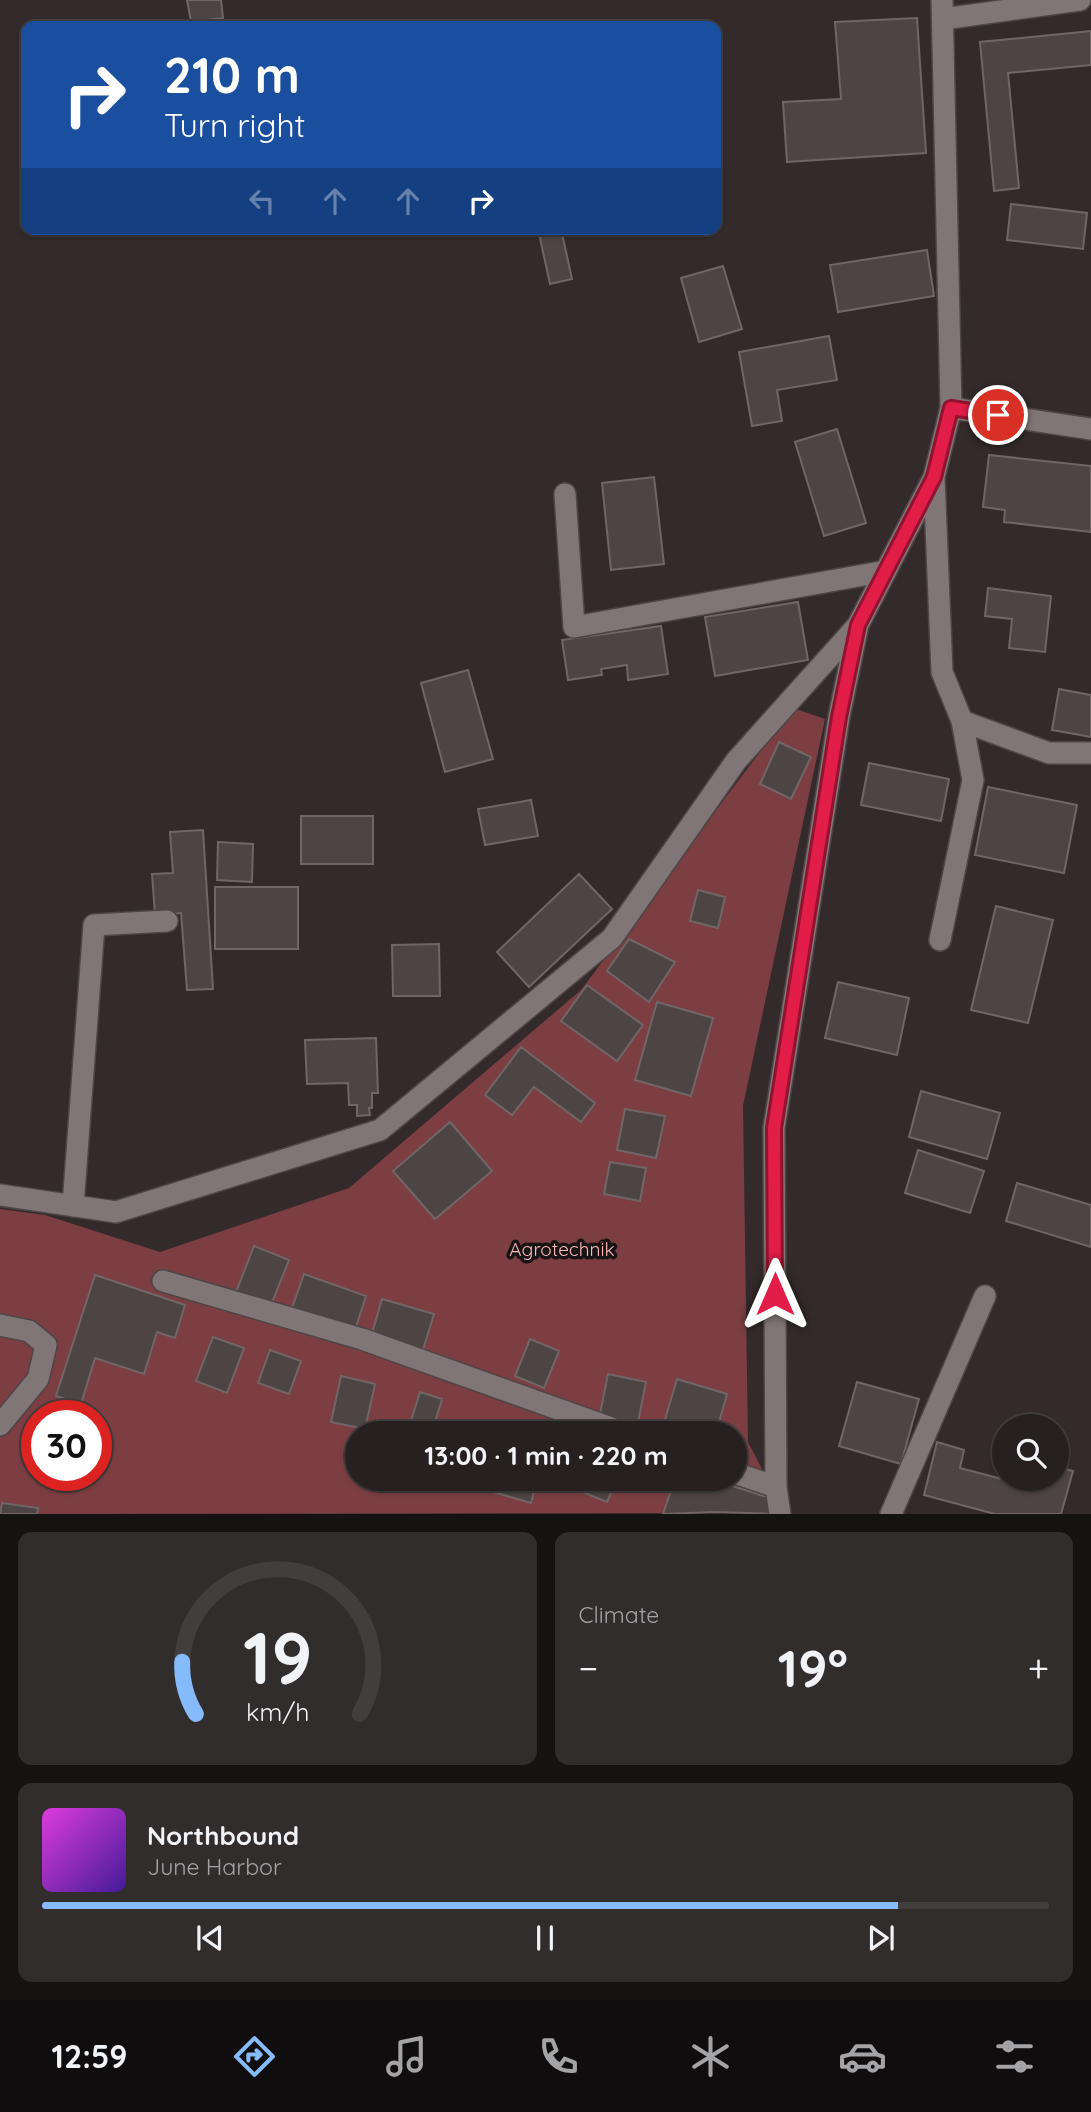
<!DOCTYPE html>
<html lang="en">
<head>
<meta charset="utf-8">
<style>
	:root { --surface:#262020; --page:#322d2d; --text:#f1f3f6; --muted:#a4a3a5; --line:#423e3e; --accent:#86bbfb }
	body { margin:0; font-family:Quicksand,sans-serif; background:var(--page); color:var(--text); height:100vh; display:flex; flex-direction:column; font-size:26px; white-space:nowrap }
	* { box-sizing:border-box; margin:0 }
	p { font-size:23px; color:var(--muted) }
	.icon { flex:none; width:38px; height:38px; fill:none; stroke:currentColor; stroke-width:2; stroke-linecap:round; stroke-linejoin:round }
	.map { position:relative; height:1514px; overflow:hidden }
	.panel { display:flex; flex-direction:column; gap:18px; padding:18px; background:#151212; flex:1 }
	.panel>* { flex:none }
	.hud { position:absolute; left:21px; top:21px; width:700px; height:214px; border-radius:14px; box-shadow:0 2px 5px #0004,0 0 0 2px var(--line); background:#1a4fa0; color:#fff; overflow:hidden }
	.buttons { position:absolute; left:992px; top:1414px; display:grid; gap:14px }
	.buttons a { display:grid; place-items:center; width:77px; height:77px; border-radius:50%; background:var(--surface); box-shadow:0 2px 5px #0004,0 0 0 2px var(--line); font-size:35px }
	.speed { position:absolute; left:21px; top:1400px; display:flex; gap:14px; font-size:35px; font-weight:700; text-align:center }
	.speed>* { display:grid; place-content:center; width:91px; height:91px; border-radius:50%; background:var(--surface); box-shadow:0 2px 5px #0004,0 0 0 2px var(--line); line-height:1 }
	.speed .limit { border:10px solid #d22; background:#fff; color:#111 }
	.pin { position:absolute; display:grid; place-items:center; width:60px; height:60px; color:#fff; margin:-30px; border:4px solid #fff; border-radius:50%; box-shadow:0 2px 7px #0007 }
	.me { position:absolute; width:77px; margin:-38px; rotate:0deg; stroke-linejoin:round; filter:drop-shadow(0 0 5px #0008) }
	.turn { display:flex; align-items:center; gap:24px; height:147px; padding:0 28px; font-size:32px }
	.turn .icon { width:91px; height:91px; stroke-width:2.5 }
	.turn b { display:block; font-size:49px; line-height:60px }
	.lanes { display:flex; align-items:center; height:66px; padding:0 28px; background:#0003; justify-content:center; gap:35px; direction:ltr }
	.lanes .off { opacity:.35 }
	.big { font-size:52px; font-weight:800; line-height:1.1 }
	.panel .card { flex:1; display:flex; flex-direction:column; justify-content:center; gap:10px; min-width:0; padding:0 24px; border-radius:14px; background:var(--page) }
	.panel .dial { align-items:center; gap:0 }
	.dial svg { height:182px; overflow:visible; fill:none; stroke:var(--line); stroke-width:7; stroke-linecap:round; text-anchor:middle }
	.dial text { fill:var(--text); stroke:none }
	.song { display:flex; align-items:center; gap:21px }
	.cover { width:84px; height:84px; border-radius:10px; background:linear-gradient(135deg,hsl(300 70% 55%),hsl(260 70% 35%)) }
	.played { height:7px; border-radius:4px; background:linear-gradient(90deg,var(--accent) 85%,var(--line) 85%) }
	.keys { display:flex; justify-content:space-around; direction:ltr }
	.heat { display:flex; justify-content:space-between; align-items:center; font-size:38px; direction:ltr }
	.panel .tiles { flex:1; display:grid; gap:18px; grid-template-columns:1fr 1fr }
	.card:last-child { grid-column:span 2 }
	.trip { position:absolute; left:345px; top:1421px; width:402px; height:70px; border-radius:35px; background:var(--surface); box-shadow:0 2px 5px #0004,0 0 0 2px var(--line); font-weight:800; line-height:70px; text-align:center }
	.dock { display:flex; height:112px; justify-content:space-around; align-items:center; background:#0f0d0d; color:var(--muted) }
	.dock .icon { width:49px; height:49px }
	.dock .current { color:var(--accent) }
	.dock b { font-size:32px; color:var(--text) }
	.map>svg:first-child { display:block }
	.green { fill:#7c3e43; fill-rule:evenodd }
	.building { fill:#4d4444; stroke:#706667; stroke-width:2 }
	.lines { fill:none; stroke-linecap:round; stroke-linejoin:round }
	.minor-casing { stroke:#4d4646; stroke-width:24 }
	.minor { stroke:#817677; stroke-width:21 }
	.route-casing { stroke:#92132f; stroke-width:18 }
	.route { stroke:#e11d48; stroke-width:12 }
	.labels { text-anchor:middle; dominant-baseline:central; stroke-width:7; stroke-linejoin:round; paint-order:stroke }
	.park-label { font-size:19px; fill:#feb7ba; stroke:#181414 }
</style>
</head>
<body>
<div class="map">
<svg width="1091" height="1514" viewBox="0 0 1091 1514">
	<rect width="100%" height="100%" fill="#332a2b"/>
	<!-- green -->
	<path class="green" d="M 793,708 L 825,719 L 743,1106 L 748,1442 L 777,1498 L 778,1513 L 0,1514 L 0,1209 L 45,1215 L 160,1252 L 349,1188 L 581,990 ZM 37,1416 L 96,1416 L 96,1475 L 37,1475 ZM 357,1433 L 735,1433 L 735,1479 L 357,1479 Z"/>
	<!-- building -->
	<path class="building" d="M 187,0 L 221,0 L 223,18 L 191,22 Z
		M 917,18 L 926,153 L 787,162 L 783,102 L 841,99 L 835,22 Z
		M 1091,31 L 1091,65 L 1008,73 L 1019,188 L 994,191 L 980,42 Z
		M 1011,204 L 1087,213 L 1083,249 L 1007,240 Z
		M 538,229 L 561,229 L 572,279 L 550,284 Z
		M 927,250 L 934,296 L 838,312 L 830,265 Z
		M 723,266 L 742,329 L 699,342 L 681,278 Z
		M 829,336 L 837,380 L 777,390 L 782,421 L 752,426 L 739,352 Z
		M 837,429 L 866,523 L 824,536 L 795,442 Z
		M 989,455 L 1091,466 L 1091,532 L 1004,522 L 1005,510 L 983,507 Z
		M 654,477 L 664,564 L 611,570 L 602,483 Z
		M 988,588 L 1051,596 L 1045,652 L 1009,648 L 1012,619 L 985,616 Z
		M 798,602 L 808,660 L 715,676 L 705,617 Z
		M 661,626 L 668,674 L 628,680 L 627,665 L 601,669 L 602,675 L 568,680 L 562,640 Z
		M 468,670 L 493,759 L 445,772 L 421,683 Z
		M 1059,689 L 1091,695 L 1091,737 L 1052,730 Z
		M 779,742 L 811,757 L 791,799 L 760,784 Z
		M 869,763 L 949,779 L 941,821 L 861,805 Z
		M 988,787 L 1077,805 L 1064,873 L 975,855 Z
		M 531,800 L 538,836 L 485,845 L 478,809 Z
		M 301,816 L 373,816 L 373,864 L 301,864 Z
		M 203,830 L 213,989 L 187,990 L 181,913 L 155,915 L 152,874 L 173,873 L 170,832 Z
		M 218,842 L 253,844 L 252,882 L 217,880 Z
		M 579,874 L 612,909 L 529,987 L 497,952 Z
		M 215,887 L 298,887 L 298,949 L 215,949 Z
		M 698,890 L 725,897 L 718,928 L 690,921 Z
		M 996,906 L 1053,920 L 1028,1023 L 971,1010 Z
		M 629,939 L 675,962 L 649,1002 L 607,971 Z
		M 439,944 L 440,996 L 393,996 L 392,945 Z
		M 838,982 L 909,998 L 897,1055 L 825,1038 Z
		M 587,985 L 643,1025 L 617,1061 L 561,1021 Z
		M 657,1002 L 713,1018 L 691,1096 L 635,1080 Z
		M 376,1038 L 378,1093 L 372,1093 L 372,1108 L 369,1108 L 370,1115 L 357,1116 L 357,1105 L 349,1105 L 348,1083 L 307,1084 L 305,1040 Z
		M 521,1047 L 595,1103 L 581,1122 L 534,1087 L 512,1115 L 485,1095 Z
		M 921,1091 L 1000,1113 L 987,1159 L 909,1137 Z
		M 625,1109 L 665,1116 L 656,1158 L 617,1150 Z
		M 450,1122 L 492,1171 L 435,1219 L 393,1171 Z
		M 918,1150 L 984,1171 L 970,1213 L 905,1193 Z
		M 610,1162 L 646,1168 L 640,1201 L 604,1194 Z
		M 1017,1183 L 1091,1205 L 1091,1247 L 1006,1221 Z
		M 254,1246 L 289,1260 L 271,1305 L 236,1292 Z
		M 304,1274 L 366,1296 L 354,1333 L 291,1311 Z
		M 95,1275 L 185,1305 L 175,1338 L 157,1332 L 144,1374 L 95,1358 L 81,1404 L 56,1396 Z
		M 382,1299 L 434,1314 L 422,1353 L 371,1337 Z
		M 213,1337 L 244,1348 L 227,1393 L 196,1381 Z
		M 530,1339 L 559,1351 L 544,1388 L 515,1376 Z
		M 270,1350 L 301,1361 L 289,1394 L 258,1383 Z
		M 608,1374 L 646,1382 L 637,1427 L 599,1419 Z
		M 341,1376 L 375,1384 L 365,1429 L 331,1422 Z
		M 677,1379 L 727,1394 L 716,1433 L 661,1433 Z
		M 857,1382 L 919,1399 L 901,1464 L 839,1446 Z
		M 420,1392 L 442,1399 L 432,1432 L 410,1424 Z
		M 937,1442 L 964,1450 L 960,1468 L 1017,1483 L 1018,1479 L 1057,1479 L 1057,1467 L 1073,1471 L 1061,1514 L 995,1514 L 924,1495 Z
		M 494,1479 L 537,1479 L 531,1503 L 490,1491 Z
		M 570,1479 L 617,1479 L 607,1502 L 567,1486 Z
		M 675,1479 L 711,1479 L 776,1500 L 777,1514 L 715,1512 L 663,1514 Z
		M 2,1503 L 38,1508 L 37,1514 L 0,1514 Z"/>
	<g class="lines">
		<!-- minor casing -->
		<g class="minor-casing">
			<path id="minor" d="M 942,0 L 951,408 L 934,477 L 942,672 L 962,721 L 1049,753 L 1091,753
				M 943,19 L 1080,0
				M 951,408 L 1091,429
				M 565,494 L 574,627 L 886,571
				M 940,940 L 973,780 L 962,721
				M 0,1195 L 116,1212 L 380,1130 L 612,938 L 736,761 L 858,625
				M 73,1206 L 94,925 L 167,921
				M 163,1281 L 362,1339 L 625,1433
				M 0,1325 L 29,1331 L 46,1345 L 38,1379 L 0,1425
				M 735,1473 L 776,1487
				M 780,1514 L 776,1487 L 774,1128 L 839,717 L 858,625 L 934,477
				M 891,1514 L 985,1296"/>
		</g>
		<!-- minor -->
		<use href="#minor" class="minor"/>
	</g>
	<g class="lines">
		<!-- route casing -->
		<g class="route-casing">
			<path id="route" d="M 775,1294 L 774,1128 L 839,717 L 858,625 L 934,477 L 951,408 L 998,415"/>
		</g>
		<!-- route -->
		<use href="#route" class="route"/>
	</g>
	<g class="labels">
		<!-- park labels -->
		<g class="park-label">
			<text x="562" y="1249">Agrotechnik</text>
		</g>
	</g>
</svg>
<div class="buttons">
<a><svg class="icon" aria-label="search" viewBox="0 0 24 24"><circle cx="10" cy="10" r="6"/><path d="M15 15l6 6"/></svg></a>
</div>
<div class="speed"><div class="limit">30</div></div>
<div class="pin" style="left:998px;top:415px;background:#d93025"><svg class="icon" aria-label="arrive" viewBox="0 0 24 24"><path d="M6 21V4h12l-3 4 3 4H6"/></svg></div>
<svg class="me" style="left:775px;top:1294px" viewBox="-20 -20 40 40"><path d="M0-17L14 15 0 8-14 15z" fill="#e11d48" stroke="#fff" stroke-width="4"/></svg>
<div class="trip">13:00 · 1 min · 220 m</div>
<div class="hud">
<div class="turn"><svg class="icon" aria-label="right" viewBox="0 0 24 24"><path d="M7 20v-9h11M14 6l5 5-5 5"/></svg><div><b>210 m</b>Turn right</div></div>
<div class="lanes"><svg class="icon off" aria-label="left" viewBox="0 0 24 24"><path d="M17 20v-9H6M10 6l-5 5 5 5"/></svg><svg class="icon off" aria-label="ahead" viewBox="0 0 24 24"><path d="M12 20V5M6 11l6-6 6 6"/></svg><svg class="icon off" aria-label="ahead" viewBox="0 0 24 24"><path d="M12 20V5M6 11l6-6 6 6"/></svg><svg class="icon" aria-label="right" viewBox="0 0 24 24"><path d="M7 20v-9h11M14 6l5 5-5 5"/></svg></div>
</div>
</div>
<section class="panel">
<div class="tiles">
<div class="card dial"><svg viewBox="0 0 100 80">
<path d="M14 69A42 42 0 1 1 86 69"/>
<path d="M14 69A42 42 0 0 1 8 46" stroke="#86bbfb"/>
<text x="50" y="56" font-size="32" font-weight="700">19</text>
<text x="50" y="72" font-size="11">km/h</text>
</svg></div>
<div class="card"><p>Climate</p>
<div class="heat"><a>−</a><b class="big">19°</b><a>+</a></div>
</div>
<div class="card">
<div class="song"><i class="cover"></i><div><b>Northbound</b><p>June Harbor</p></div></div>
<div class="played"></div>
<div class="keys"><svg class="icon" aria-label="previous" viewBox="0 0 24 24"><path d="M18 5L8 12l10 7zM5 5v14"/></svg><svg class="icon" aria-label="pause" viewBox="0 0 24 24"><path d="M8 5v14M16 5v14"/></svg><svg class="icon" aria-label="next" viewBox="0 0 24 24"><path d="M6 5l10 7-10 7zM19 5v14"/></svg></div>
</div>
</div>
</section>
<nav class="dock">
<b>12:59</b>
<svg class="icon current" aria-label="directions" viewBox="0 0 24 24"><path d="M12 3l9 9-9 9-9-9zM9 14v-3h6M13 9l2 2-2 2"/></svg>
<svg class="icon" aria-label="music" viewBox="0 0 24 24"><path d="M9 18V5l10-2v13"/><circle cx="6" cy="18" r="3"/><circle cx="16" cy="16" r="3"/></svg>
<svg class="icon" aria-label="phone" viewBox="0 0 24 24"><path d="M5 4h4l2 5-3 2q2 4 5 5l2-3 5 2v4C11 20 4 13 5 4z"/></svg>
<svg class="icon" aria-label="climate" viewBox="0 0 24 24"><path d="M12 3v18M4 7l16 10M4 17L20 7"/></svg>
<svg class="icon" aria-label="car" viewBox="0 0 24 24"><path d="M5 17H2v-5l4-1 3-4h7l3 4 3 1v5h-3M9 17h6M6 11h13"/><circle cx="7" cy="17" r="2"/><circle cx="17" cy="17" r="2"/></svg>
<svg class="icon" aria-label="filters" viewBox="0 0 24 24"><path d="M4 7h16M4 17h16"/><circle cx="9" cy="7" r="2"/><circle cx="15" cy="17" r="2"/></svg>
</nav>
</body>
</html>
